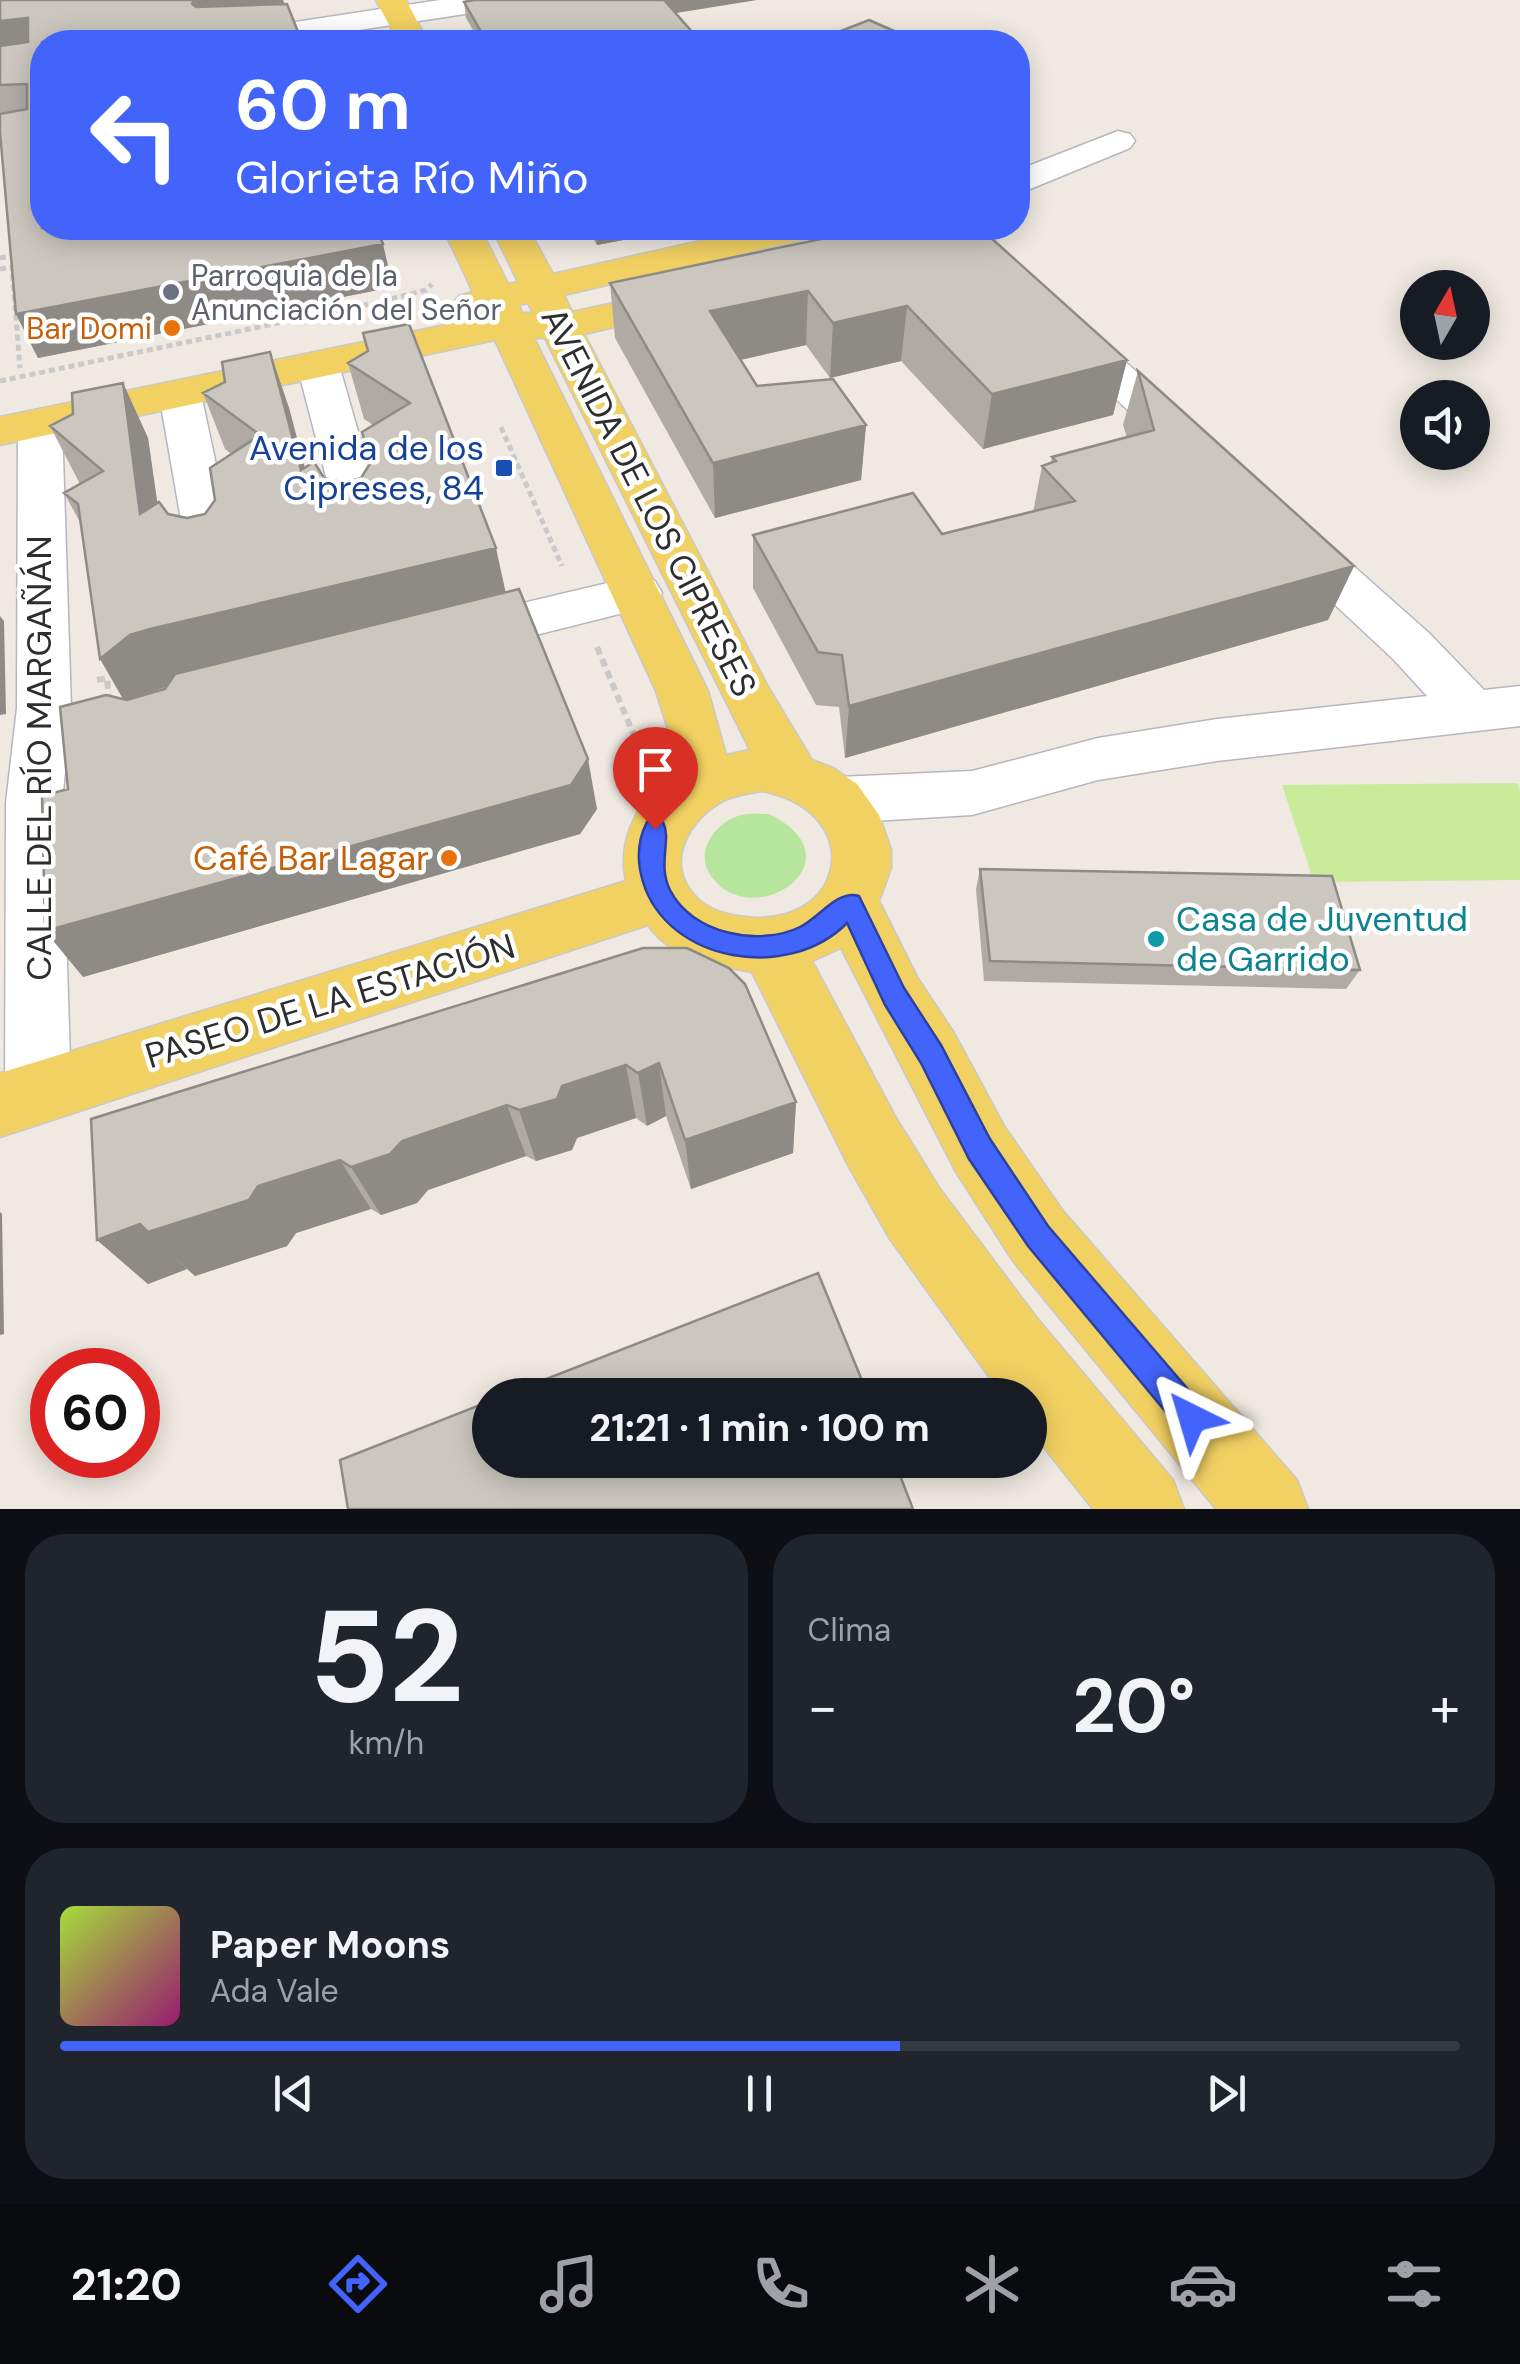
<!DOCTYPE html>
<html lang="es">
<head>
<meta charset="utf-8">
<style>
	:root { --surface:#171b24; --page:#20242c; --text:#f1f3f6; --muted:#9ea1a6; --line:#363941; --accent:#4264fb }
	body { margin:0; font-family:"DM Sans",sans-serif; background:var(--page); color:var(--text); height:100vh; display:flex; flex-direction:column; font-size:38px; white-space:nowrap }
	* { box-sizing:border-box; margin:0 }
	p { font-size:32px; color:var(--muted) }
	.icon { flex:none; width:55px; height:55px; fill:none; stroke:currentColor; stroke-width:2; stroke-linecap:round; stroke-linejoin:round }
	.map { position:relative; height:1509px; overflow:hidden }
	.sheet { display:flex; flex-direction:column; gap:25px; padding:25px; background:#0d0f14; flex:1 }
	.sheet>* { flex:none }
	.guide { position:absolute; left:30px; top:30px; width:1000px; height:210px; border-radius:40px; box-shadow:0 5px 25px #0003; background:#4264fb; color:#fff; overflow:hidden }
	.needle { width:65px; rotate:9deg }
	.buttons { position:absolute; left:1400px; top:270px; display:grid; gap:20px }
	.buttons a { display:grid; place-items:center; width:90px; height:90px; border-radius:50%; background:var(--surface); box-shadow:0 5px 25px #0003; font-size:50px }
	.speed { position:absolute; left:30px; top:1348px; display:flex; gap:20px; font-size:50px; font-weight:700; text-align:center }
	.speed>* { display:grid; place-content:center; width:130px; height:130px; border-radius:50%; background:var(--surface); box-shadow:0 5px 25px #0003; line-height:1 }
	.speed .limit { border:15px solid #d22; background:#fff; color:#111 }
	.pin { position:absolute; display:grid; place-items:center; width:85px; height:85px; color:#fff; margin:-102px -42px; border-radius:50% 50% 50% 0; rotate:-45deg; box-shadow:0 0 10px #0007 }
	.pin .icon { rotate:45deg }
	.me { position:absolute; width:110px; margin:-55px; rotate:320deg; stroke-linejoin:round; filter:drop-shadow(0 0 8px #0008) }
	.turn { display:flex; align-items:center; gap:35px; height:210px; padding:0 40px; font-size:45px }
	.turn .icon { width:130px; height:130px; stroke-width:2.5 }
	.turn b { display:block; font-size:70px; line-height:85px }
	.big { font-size:75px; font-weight:700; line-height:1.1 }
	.sheet .card { flex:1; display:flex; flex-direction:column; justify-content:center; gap:15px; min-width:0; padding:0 35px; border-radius:40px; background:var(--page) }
	.sheet .dial { align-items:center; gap:0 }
	.dial b { font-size:130px; line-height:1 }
	.song { display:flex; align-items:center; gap:30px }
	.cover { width:120px; height:120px; border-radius:15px; background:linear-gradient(135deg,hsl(80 70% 55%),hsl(320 70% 35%)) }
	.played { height:10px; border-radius:5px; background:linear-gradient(90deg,var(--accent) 60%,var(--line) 60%) }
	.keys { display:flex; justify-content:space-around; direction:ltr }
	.heat { display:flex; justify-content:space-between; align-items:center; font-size:55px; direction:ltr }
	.sheet .tiles { flex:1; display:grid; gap:25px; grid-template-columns:1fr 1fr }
	.card:last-child { grid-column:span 2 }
	.trip { position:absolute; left:472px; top:1378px; width:575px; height:100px; border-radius:50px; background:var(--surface); box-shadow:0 5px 25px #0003; font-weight:700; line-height:100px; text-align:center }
	.menu { display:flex; height:160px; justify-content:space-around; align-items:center; background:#090b0e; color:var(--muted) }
	.menu .icon { width:70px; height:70px }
	.menu .active { color:var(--accent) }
	.menu b { font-size:45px; color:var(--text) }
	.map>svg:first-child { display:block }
	.green { fill:#b6e59e }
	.pitch { fill:#c9ec9a }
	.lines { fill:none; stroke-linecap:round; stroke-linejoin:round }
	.minor-casing { stroke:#b4b7c1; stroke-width:3 }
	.major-casing { stroke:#c9c9c9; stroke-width:3 }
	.path-far1 { stroke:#c9c9c9; stroke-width:5; stroke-dasharray:6 4; stroke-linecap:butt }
	.path { stroke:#c9c9c9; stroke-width:6; stroke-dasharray:8 5; stroke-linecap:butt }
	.minor { fill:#fff; fill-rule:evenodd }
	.major { fill:#f2d163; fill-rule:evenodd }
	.wall { fill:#afaba4 }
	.shaded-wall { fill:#8e8b86 }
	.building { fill:#cbc7bf; stroke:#8e8b86; stroke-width:2.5 }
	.route { fill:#4264fb; stroke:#2b41a3; stroke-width:2.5 }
	.worship-dot { fill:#6b7280; stroke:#fff; stroke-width:4 }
	.food-dot { fill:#e8710a; stroke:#fff; stroke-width:4 }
	.transit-dot { fill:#1a4fb4; stroke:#fff; stroke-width:4 }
	.culture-dot { fill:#0f9aa8; stroke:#fff; stroke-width:4 }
	.labels { text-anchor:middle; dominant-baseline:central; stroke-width:9; stroke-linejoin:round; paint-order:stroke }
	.far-worship-label { font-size:30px; fill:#5b616d; stroke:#fff; text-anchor:start }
	.far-food-label { font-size:30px; fill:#c56008; stroke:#fff; text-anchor:end }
	.transit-label { font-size:35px; fill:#164399; stroke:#fff; text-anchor:end }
	.street-label { font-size:35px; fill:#2e2e2e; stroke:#fff }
	.food-label { font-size:35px; fill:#c56008; stroke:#fff; text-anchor:end }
	.culture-label { font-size:35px; fill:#0d838f; stroke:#fff; text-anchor:start }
</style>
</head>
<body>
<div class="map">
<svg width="1520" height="1509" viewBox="0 0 1520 1509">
	<rect width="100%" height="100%" fill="#efe9e1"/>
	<!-- green -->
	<path class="green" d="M 769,814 C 863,860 753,935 711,876 C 694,852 715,823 738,816 C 747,813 760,814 769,814 Z"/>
	<!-- pitch -->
	<path class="pitch" d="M 1517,783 L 1520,791 L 1520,880 L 1314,882 L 1282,785 Z"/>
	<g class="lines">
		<!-- minor casing -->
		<g class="minor-casing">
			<path id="minor" d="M 440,0 L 513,0 L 508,6 L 498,9 L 280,42 L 208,42 L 212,35 L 223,33 Z
				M 1118,131 L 1130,134 L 1135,141 L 1130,148 L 1018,194 L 1018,170 Z
				M 935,228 L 975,228 L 1204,432 L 1210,442 L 1204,452 L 1188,456 L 1172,452 Z
				M 318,352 L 333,356 L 339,365 L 383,519 L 377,530 L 360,535 L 343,530 L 337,519 L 297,365 L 303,356 Z
				M 180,381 L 195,385 L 201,394 L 235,554 L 228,566 L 211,570 L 194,566 L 187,554 L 159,394 L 165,385 Z
				M 40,410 L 55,413 L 62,423 L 71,708 L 62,803 L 71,1093 L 62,1115 L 38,1124 L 14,1115 L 5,1093 L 6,803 L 17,708 L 18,423 L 25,413 Z
				M 1288,518 L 1305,523 L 1429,633 L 1484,690 L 1520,686 L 1520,726 L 1217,761 L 1098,780 L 972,815 L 839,823 L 819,816 L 811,800 L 819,784 L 839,777 L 972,771 L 1098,738 L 1217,719 L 1427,696 L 1393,659 L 1271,545 L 1264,534 L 1271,523 Z
				M 637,576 L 655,581 L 662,593 L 655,605 L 460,654 L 442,649 L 435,636 L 442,623 L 460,618 Z"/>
		</g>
		<!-- major casing -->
		<g class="major-casing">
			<path id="major" d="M 376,0 L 406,0 L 428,42 L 398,42 Z
				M 443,228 L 480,228 L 508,284 L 518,282 L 492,228 L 528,228 L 553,274 L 758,228 L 824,228 L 818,236 L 564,295 L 572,312 L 688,287 L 702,291 L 708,299 L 702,307 L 584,334 L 767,685 L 812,760 L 833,768 L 857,784 L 879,815 L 891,850 L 891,868 L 879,901 L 917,977 L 954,1033 L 1004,1126 L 1063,1211 L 1297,1480 L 1308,1509 L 1216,1509 L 1013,1261 L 956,1172 L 841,948 L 812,961 L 896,1118 L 940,1189 L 1036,1317 L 1173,1480 L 1184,1509 L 1093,1509 L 1030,1430 L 1030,1395 L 1002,1395 L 890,1239 L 848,1165 L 752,972 C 714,965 671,959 648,925 L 0,1137 L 0,1073 L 626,881 C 617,840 638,797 674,776 L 668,729 L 656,691 L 495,340 L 0,445 L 0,417 L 484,317 L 483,314 L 459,312 L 453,304 L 459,296 L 473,292 ZM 528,303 L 533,313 L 522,313 L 519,305 ZM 534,338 L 545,338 L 750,750 L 726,755 L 708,691 ZM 762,791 C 872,813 844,934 738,916 C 724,914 708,909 697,898 C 663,864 688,819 725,800 C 736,795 750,793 762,791 Z"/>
		</g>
		<!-- path-far1 -->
		<path class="path-far1" d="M 0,258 L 17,255
			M 0,269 L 12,267 L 20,368
			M 0,381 L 384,301 L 426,290 L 432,284
			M 501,427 L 562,566"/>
		<!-- path -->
		<path class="path" d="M 597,647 L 638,745 L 631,769 L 634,775
			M 97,680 L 107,678 L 109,700"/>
		<!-- minor -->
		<use href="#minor" class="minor"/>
		<!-- major -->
		<use href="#major" class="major"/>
	</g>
	<!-- wall -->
	<path class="wall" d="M 0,0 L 283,0 L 393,287 L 38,358 L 16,314 L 0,132 Z
		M 464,2 L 675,13 L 701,42 L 480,42 L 466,18 Z
		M 587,228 L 686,228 L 597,245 Z
		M 874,228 L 1127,360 L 1113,415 L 983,449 L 901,361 L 830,378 L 806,345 L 741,360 L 757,386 L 866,425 L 861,480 L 715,518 L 615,338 L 610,283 Z
		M 409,324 L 505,592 L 597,809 L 580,834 L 83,977 L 68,789 L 123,699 L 81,524 L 64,493 L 80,484 L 50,426 L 123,383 L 148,438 L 157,503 L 168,514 L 187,518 L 205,514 L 215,500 L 231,454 L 225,449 L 203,393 L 225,382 L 270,352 L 289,408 L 305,468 L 324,478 L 344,483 L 361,478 L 371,462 L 373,425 L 364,419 L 348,363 Z
		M 1138,371 L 1354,566 L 1328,620 L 845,758 L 839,707 L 816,705 L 753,588 L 753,535 L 942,534 L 1033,512 L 1042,466 L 1051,462 L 1052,457 L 1127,438 L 1123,425 Z
		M 980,869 L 1360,970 L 1346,989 L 984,981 L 976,889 Z
		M 643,948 L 796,1102 L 793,1153 L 691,1189 L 666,1116 L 647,1126 L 636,1118 L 577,1138 L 572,1150 L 536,1161 L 526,1156 L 428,1190 L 417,1203 L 381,1215 L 371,1209 L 296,1233 L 287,1246 L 195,1276 L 187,1269 L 148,1284 L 97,1240 Z"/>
	<!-- shaded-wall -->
	<path class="shaded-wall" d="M 194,0 L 283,0 L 288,19 L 211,31 L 192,4 Z
		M 663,0 L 757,0 L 664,15 Z
		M 28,18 L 42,52 L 0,63 L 0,21 Z
		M 595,228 L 686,228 L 597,245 Z
		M 383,244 L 393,287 L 38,358 L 16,314 Z
		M 808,291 L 806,345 L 712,366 L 710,311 Z
		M 907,306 L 901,361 L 830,378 L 833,323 Z
		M 270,352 L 289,408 L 320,526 L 301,470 Z
		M 1127,360 L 1113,415 L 983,449 L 992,394 Z
		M 123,383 L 148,438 L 167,569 L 140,514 Z
		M 866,425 L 861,480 L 715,518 L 713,463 Z
		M 496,548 L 508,603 L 178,683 L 159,689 L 131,713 L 100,659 L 130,635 L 150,629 Z
		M 1354,566 L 1328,620 L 845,758 L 849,706 Z
		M 0,616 L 4,621 L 6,714 L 0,715 Z
		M 588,759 L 597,809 L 580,834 L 83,977 L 45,931 Z
		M 659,1063 L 666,1116 L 647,1126 L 638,1073 Z
		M 626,1065 L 636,1118 L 577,1138 L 572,1150 L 536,1161 L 519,1110 L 562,1086 Z
		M 796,1102 L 793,1153 L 691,1189 L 685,1140 Z
		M 507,1105 L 526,1156 L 428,1190 L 417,1203 L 381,1215 L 351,1167 L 402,1141 Z
		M 340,1160 L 371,1209 L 296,1233 L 287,1246 L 195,1276 L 148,1232 L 258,1186 Z
		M 0,1212 L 2,1214 L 4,1334 L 0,1335 Z
		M 140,1224 L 187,1269 L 148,1284 L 97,1240 Z"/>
	<!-- building -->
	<path class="building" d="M 0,0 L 194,0 L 192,4 L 196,7 L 287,4 L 302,42 L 42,42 L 42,228 L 376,228 L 383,244 L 16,314 L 0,132 L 0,114 L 27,109 L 27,84 L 0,85 L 0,46 L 28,42 L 28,18 L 0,21 Z
		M 474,0 L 664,0 L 701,42 L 487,42 L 464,2 Z
		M 869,20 L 919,42 L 812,42 Z
		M 874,228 L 980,228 L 1127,360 L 992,394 L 907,306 L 833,323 L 808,291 L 710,311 L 757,386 L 833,379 L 866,425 L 713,463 L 610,283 Z
		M 409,324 L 496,548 L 150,629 L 130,635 L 100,659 L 78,504 L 64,493 L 103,471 L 50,426 L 73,414 L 72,393 L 123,383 L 140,514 L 159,502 L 168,514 L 187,518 L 205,514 L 215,500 L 210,468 L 260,435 L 203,393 L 225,382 L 222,362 L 270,352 L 301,470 L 314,462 L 324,478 L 344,483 L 361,478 L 371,462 L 362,432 L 410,403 L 348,363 L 368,351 L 363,333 Z
		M 1138,371 L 1354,566 L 849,706 L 842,655 L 818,652 L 753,535 L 913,493 L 942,534 L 1075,501 L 1042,466 L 1056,461 L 1052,457 L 1154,430 Z
		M 519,589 L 588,759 L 571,785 L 45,931 L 42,796 L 68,789 L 60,707 L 106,695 L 127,700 L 165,689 L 175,674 Z
		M 980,869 L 1332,876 L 1360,970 L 990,961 Z
		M 643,948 L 687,948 L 729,968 L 745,984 L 796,1102 L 685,1140 L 659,1063 L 638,1073 L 626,1065 L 562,1086 L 557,1099 L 519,1110 L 507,1105 L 402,1141 L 390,1154 L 351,1167 L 340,1160 L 258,1186 L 249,1200 L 148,1232 L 140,1224 L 97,1240 L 91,1119 Z
		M 818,1273 L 868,1395 L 505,1395 Z
		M 490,1401 L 490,1460 L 894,1460 L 913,1509 L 348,1509 L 340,1460 Z"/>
	<!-- route -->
	<path class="route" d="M 655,820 L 663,822 C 672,840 657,864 670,890 C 692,934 759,947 800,927 C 819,918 838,889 859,896 L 904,988 L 941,1045 L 990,1139 L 1048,1226 L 1203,1407 L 1208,1418 L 1203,1429 L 1192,1434 L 1180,1429 L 1028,1246 L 969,1159 L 921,1063 L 885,1005 L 847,923 C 789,982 668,963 643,882 C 637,862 637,841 647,822 Z"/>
	<!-- markers -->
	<circle class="worship-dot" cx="171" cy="292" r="10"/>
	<g class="food-dot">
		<circle cx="172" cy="328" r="10"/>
		<circle cx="449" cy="858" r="10"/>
	</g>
	<rect class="transit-dot" x="494" y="458" width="20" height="20" rx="5"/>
	<circle class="culture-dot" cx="1156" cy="939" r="10"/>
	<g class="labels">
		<!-- far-worship labels -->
		<g class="far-worship-label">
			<text x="191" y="275">Parroquia de la<tspan x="191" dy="34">Anunciación del Señor</tspan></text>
		</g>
		<!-- far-food labels -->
		<g class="far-food-label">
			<text x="152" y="328">Bar Domi</text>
		</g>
		<!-- transit labels -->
		<g class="transit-label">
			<text x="484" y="448">Avenida de los<tspan x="484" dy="40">Cipreses, 84</tspan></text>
		</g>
		<!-- street labels -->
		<g class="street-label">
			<text transform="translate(649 502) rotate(63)">AVENIDA DE LOS CIPRESES</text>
			<text transform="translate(39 758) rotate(-90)">CALLE DEL RÍO MARGAÑÁN</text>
			<text transform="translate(330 1001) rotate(-17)">PASEO DE LA ESTACIÓN</text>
		</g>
		<!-- food labels -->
		<g class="food-label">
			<text x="429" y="858">Café Bar Lagar</text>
		</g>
		<!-- culture labels -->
		<g class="culture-label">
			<text x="1176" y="919">Casa de Juventud<tspan x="1176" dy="40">de Garrido</tspan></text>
		</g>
	</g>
</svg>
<div class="buttons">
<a><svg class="needle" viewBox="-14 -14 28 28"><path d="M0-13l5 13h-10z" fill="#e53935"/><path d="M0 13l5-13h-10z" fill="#9ea1a6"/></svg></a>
<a><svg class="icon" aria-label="sound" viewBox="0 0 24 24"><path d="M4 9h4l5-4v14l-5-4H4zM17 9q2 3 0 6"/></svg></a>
</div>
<div class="speed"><div class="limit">60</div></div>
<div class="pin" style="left:655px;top:829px;background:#d93025"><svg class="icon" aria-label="arrive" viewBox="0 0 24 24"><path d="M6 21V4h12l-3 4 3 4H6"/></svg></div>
<svg class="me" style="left:1192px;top:1418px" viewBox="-20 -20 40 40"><path d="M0-17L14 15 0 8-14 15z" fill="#4264fb" stroke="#fff" stroke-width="4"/></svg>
<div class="trip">21:21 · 1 min · 100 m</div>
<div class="guide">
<div class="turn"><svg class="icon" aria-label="left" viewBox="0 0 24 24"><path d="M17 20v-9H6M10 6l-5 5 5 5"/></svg><div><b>60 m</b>Glorieta Río Miño</div></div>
</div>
</div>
<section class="sheet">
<div class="tiles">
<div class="card dial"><b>52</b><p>km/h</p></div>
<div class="card"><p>Clima</p>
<div class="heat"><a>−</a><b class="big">20°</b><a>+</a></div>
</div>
<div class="card">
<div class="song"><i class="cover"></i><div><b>Paper Moons</b><p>Ada Vale</p></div></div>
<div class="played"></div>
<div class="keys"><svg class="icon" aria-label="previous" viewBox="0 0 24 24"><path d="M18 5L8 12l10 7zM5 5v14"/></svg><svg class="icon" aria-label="pause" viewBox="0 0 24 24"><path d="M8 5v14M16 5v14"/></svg><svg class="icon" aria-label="next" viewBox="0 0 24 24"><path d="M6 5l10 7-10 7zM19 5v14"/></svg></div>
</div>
</div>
</section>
<nav class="menu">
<b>21:20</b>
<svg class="icon active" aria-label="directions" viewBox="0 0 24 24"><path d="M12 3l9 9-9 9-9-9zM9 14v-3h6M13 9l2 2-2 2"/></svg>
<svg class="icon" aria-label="music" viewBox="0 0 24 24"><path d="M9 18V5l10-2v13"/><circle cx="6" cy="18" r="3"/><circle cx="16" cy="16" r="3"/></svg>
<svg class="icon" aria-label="phone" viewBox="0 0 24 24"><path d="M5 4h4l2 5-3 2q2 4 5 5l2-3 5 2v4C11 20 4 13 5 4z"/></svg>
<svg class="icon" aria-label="climate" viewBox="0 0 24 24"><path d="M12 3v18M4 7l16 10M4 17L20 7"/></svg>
<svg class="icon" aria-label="car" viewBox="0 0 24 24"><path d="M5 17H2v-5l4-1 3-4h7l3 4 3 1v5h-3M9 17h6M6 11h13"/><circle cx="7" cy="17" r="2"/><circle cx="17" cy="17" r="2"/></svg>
<svg class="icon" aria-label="filters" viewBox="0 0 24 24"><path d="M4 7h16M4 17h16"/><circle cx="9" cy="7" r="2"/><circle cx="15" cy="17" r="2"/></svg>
</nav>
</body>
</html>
